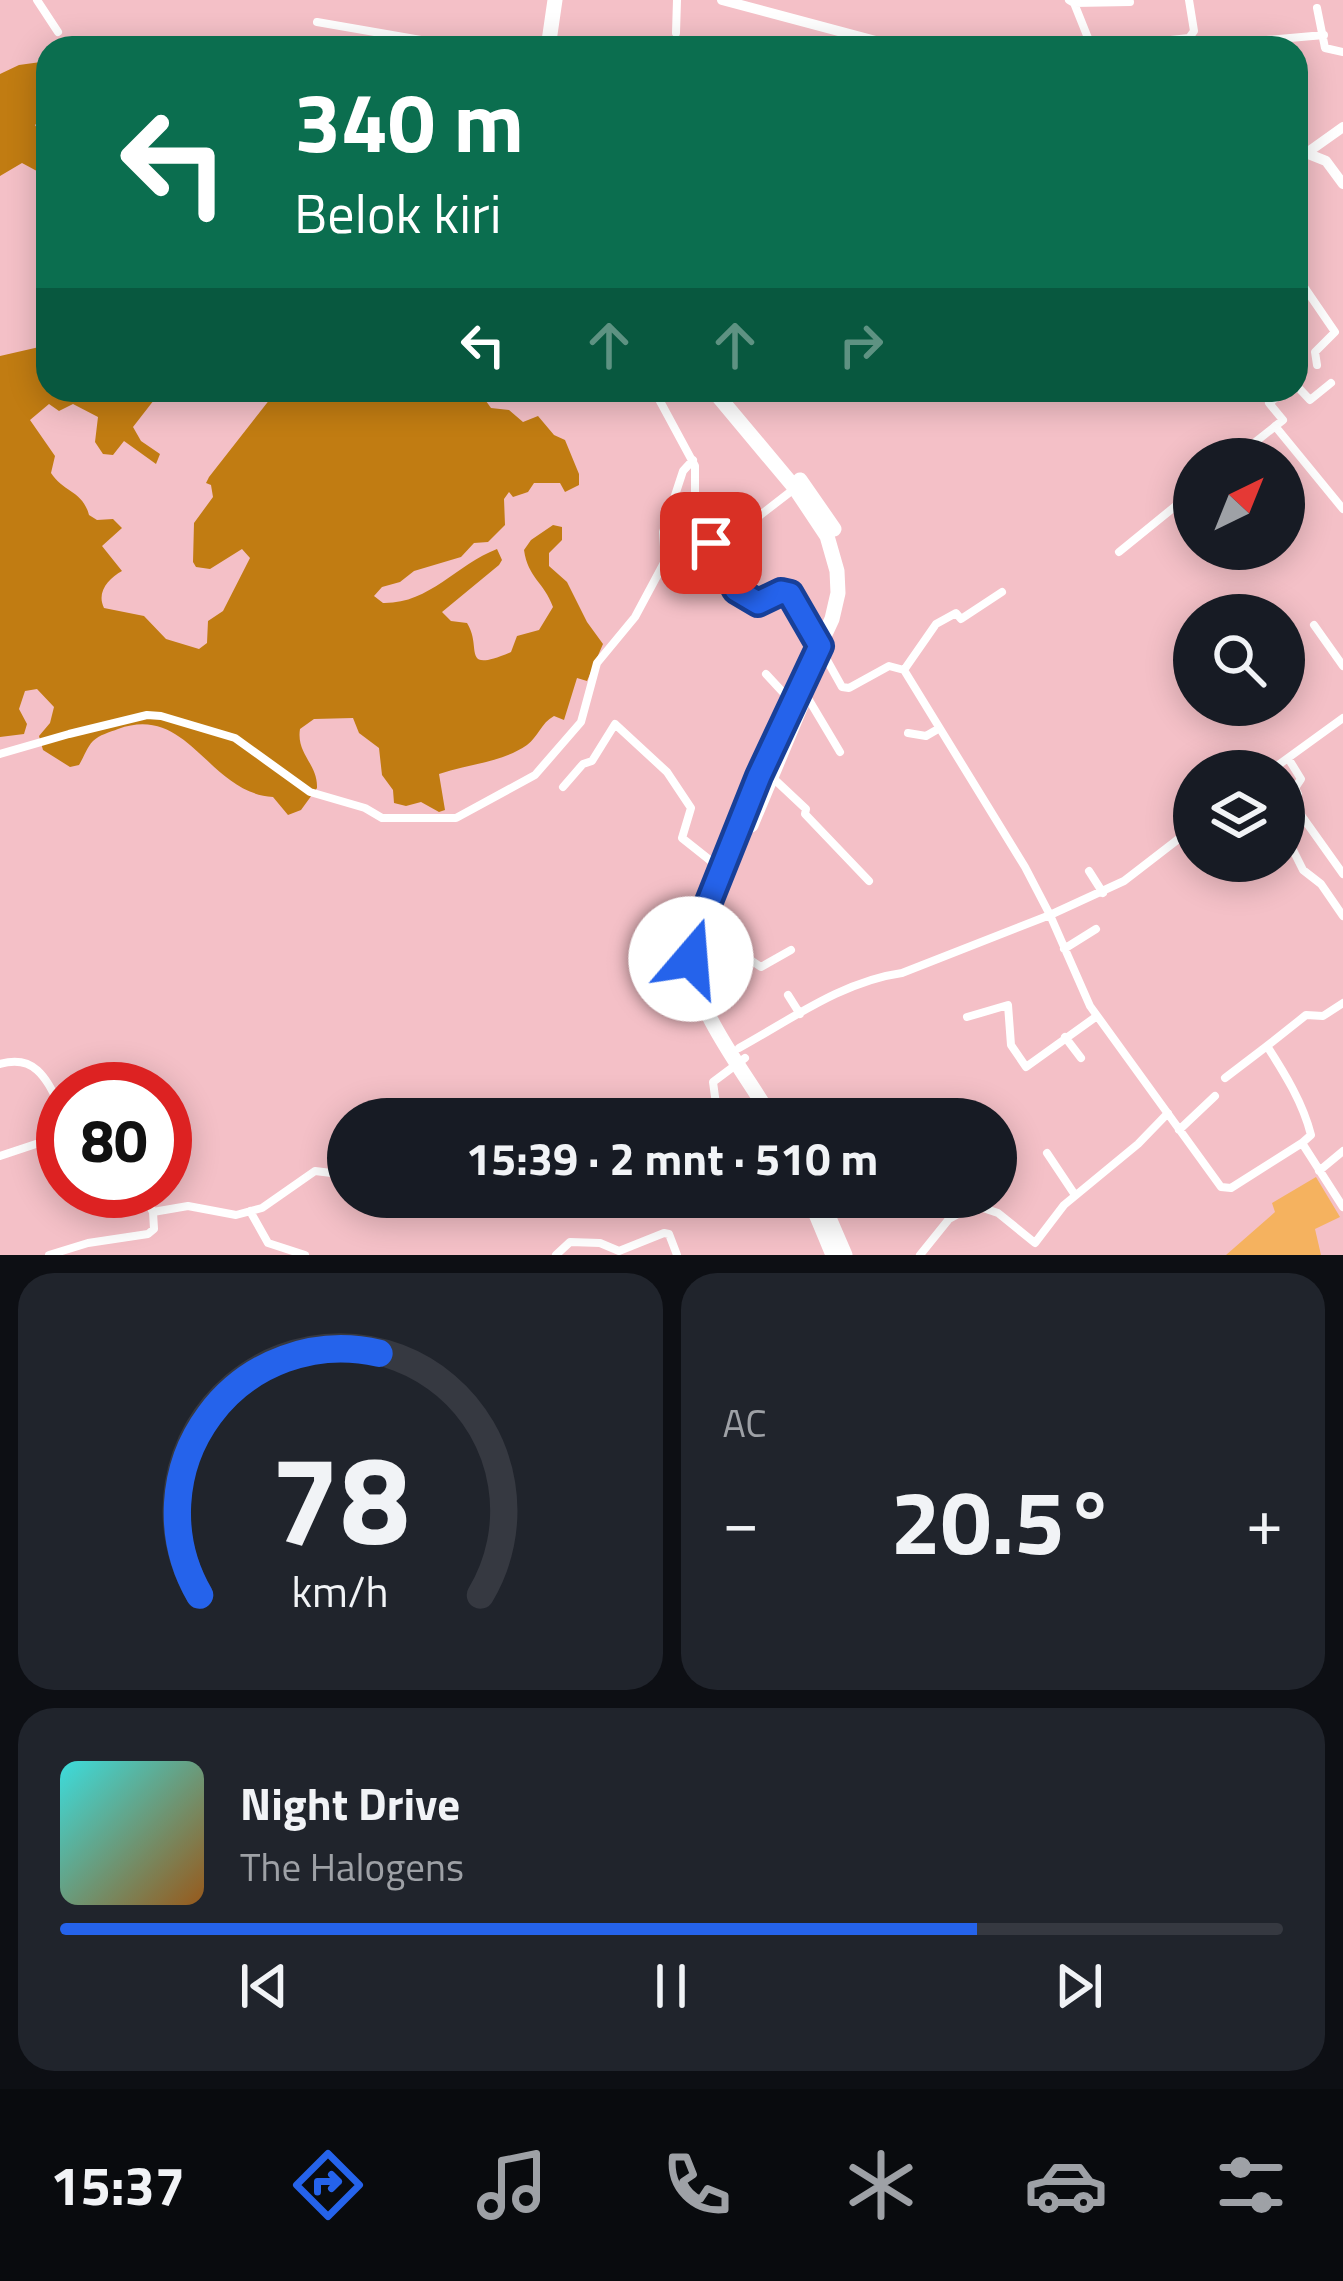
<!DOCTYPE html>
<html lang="id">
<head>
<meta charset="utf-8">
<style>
	:root { --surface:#171b24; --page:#20242c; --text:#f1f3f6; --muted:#9ea1a6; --line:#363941; --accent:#2563eb }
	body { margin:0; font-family:"Titillium Web",sans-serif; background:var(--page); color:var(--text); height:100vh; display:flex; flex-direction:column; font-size:45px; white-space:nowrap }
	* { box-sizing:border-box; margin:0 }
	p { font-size:39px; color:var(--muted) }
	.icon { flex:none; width:66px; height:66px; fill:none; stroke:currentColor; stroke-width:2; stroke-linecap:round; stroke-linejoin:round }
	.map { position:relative; height:1255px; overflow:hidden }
	.drawer { display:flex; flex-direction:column; gap:18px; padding:18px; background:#0d0f14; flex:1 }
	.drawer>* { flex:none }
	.guide { position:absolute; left:36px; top:36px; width:1272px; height:366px; border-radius:36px; box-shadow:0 6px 30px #0003; background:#0b6e4f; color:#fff; overflow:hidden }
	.needle { width:78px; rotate:43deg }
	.controls { position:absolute; left:1173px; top:438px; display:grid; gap:24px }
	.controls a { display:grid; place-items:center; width:132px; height:132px; border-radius:50%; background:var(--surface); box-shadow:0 6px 30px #0003; font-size:60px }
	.speed { position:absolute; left:36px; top:1062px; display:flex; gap:24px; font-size:60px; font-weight:700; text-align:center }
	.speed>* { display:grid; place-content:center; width:156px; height:156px; border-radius:50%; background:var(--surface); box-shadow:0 6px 30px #0003; line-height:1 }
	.speed .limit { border:18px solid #d22; background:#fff; color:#111 }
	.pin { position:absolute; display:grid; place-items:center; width:102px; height:102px; color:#fff; margin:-51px; border-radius:24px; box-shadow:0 6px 18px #0006 }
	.me { position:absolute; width:132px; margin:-66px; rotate:18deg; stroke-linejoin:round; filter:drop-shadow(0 0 9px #0008) }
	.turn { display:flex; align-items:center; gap:42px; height:252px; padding:0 60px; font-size:54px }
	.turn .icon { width:156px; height:156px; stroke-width:2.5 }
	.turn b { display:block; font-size:84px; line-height:102px }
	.lanes { display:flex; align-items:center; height:114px; padding:0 60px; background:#0003; justify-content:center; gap:60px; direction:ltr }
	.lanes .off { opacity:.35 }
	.big { font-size:90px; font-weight:700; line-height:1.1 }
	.drawer .widget { flex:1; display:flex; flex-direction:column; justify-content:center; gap:18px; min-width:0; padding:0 42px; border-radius:36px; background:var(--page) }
	.drawer .dial { align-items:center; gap:0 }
	.dial svg { height:312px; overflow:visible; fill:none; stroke:var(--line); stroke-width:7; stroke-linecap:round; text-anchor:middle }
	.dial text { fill:var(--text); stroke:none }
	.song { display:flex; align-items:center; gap:36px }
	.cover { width:144px; height:144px; border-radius:18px; background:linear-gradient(135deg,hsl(180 70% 55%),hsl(30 70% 35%)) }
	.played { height:12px; border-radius:6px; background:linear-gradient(90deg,var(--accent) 75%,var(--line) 75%) }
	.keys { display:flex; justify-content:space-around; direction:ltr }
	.heat { display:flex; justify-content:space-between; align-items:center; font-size:66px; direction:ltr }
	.drawer .tiles { flex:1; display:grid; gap:18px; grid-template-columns:1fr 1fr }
	.widget:last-child { grid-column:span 2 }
	.trip { position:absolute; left:327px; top:1098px; width:690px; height:120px; border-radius:60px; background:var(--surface); box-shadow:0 6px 30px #0003; font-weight:700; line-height:120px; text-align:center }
	.tabs { display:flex; height:192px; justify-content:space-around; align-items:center; background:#090b0e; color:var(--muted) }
	.tabs .icon { width:84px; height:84px }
	.tabs .active { color:var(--accent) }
	.tabs b { font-size:54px; color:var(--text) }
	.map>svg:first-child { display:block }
	.green { fill:#f5b25f }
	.forest { fill:#c17c12 }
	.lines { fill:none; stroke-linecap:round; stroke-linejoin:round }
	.street { stroke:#fff; stroke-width:8 }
	.secondary { stroke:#fff; stroke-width:10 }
	.highway { stroke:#fff; stroke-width:15 }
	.route-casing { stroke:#184099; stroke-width:30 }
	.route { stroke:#2563eb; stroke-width:21 }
</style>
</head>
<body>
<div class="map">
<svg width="1343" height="1255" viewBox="0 0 1343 1255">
	<rect width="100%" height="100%" fill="#f4c0c7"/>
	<!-- green -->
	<path class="green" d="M 1316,1177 L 1340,1217 L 1315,1229 L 1321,1255 L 1226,1255 L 1275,1212 L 1272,1203 Z"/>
	<!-- forest -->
	<path class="forest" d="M 48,61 L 48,113 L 35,125 L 48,144 L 48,177 L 22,163 L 0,176 L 0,74 L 19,65 Z
		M 48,345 L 48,390 L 156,390 L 154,400 L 133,427 L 141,441 L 160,454 L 156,464 L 124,441 L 113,455 L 103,454 L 95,442 L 98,417 L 73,404 L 59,411 L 49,404 L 30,420 L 55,456 L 51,473 C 63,492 83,491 89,515 L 97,520 L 113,519 L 122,528 L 102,546 L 122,571 C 109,578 96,592 104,608 L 144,616 L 166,639 L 199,649 L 207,643 L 208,621 L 223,611 L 250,558 L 242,549 L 210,569 L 196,567 L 193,562 L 194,523 L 213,497 L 211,485 L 206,483 L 209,477 L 274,394 L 272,390 L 478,390 L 491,408 L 509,410 L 523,422 L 538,416 L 554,435 L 565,440 L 579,474 L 579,485 L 565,492 L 560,483 L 534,483 L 528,492 L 513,497 L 509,492 L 504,499 L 505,525 L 488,542 L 474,543 L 461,557 L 414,571 L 400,582 L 382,587 L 374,596 L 383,603 C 429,604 456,565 497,549 L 502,560 L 499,565 L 442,612 L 451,621 L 467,623 C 483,648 459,674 511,652 L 517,636 L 539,630 L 553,607 C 544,582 528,578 524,550 L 531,540 L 553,525 L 562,527 L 562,540 L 549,553 L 549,566 L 567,582 L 587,622 L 603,644 L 587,681 L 577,678 L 564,720 L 554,716 C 541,723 538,737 527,745 C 501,763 468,764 439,774 L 445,810 L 439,812 L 421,802 L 406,806 L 394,803 L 393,790 L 382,775 L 379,748 L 359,733 L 353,718 L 314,719 L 300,729 C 296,754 318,764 317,788 L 301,810 L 288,815 L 273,797 C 208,793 189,703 118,729 C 110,732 99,735 93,741 C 87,747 84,757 79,765 L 70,767 L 43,750 L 39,736 L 50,723 L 54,707 L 37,689 L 25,691 L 19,709 L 27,724 L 24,734 L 0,737 L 0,356 Z"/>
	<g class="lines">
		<!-- street -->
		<path class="street" d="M 37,0 L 58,32
			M 1069,0 L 1074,3 L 1092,48
			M 1074,3 L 1130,2
			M 1317,8 L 1325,48 L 1343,52
			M 317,22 L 467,48
			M 676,33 L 677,0
			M 1186,47 L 1324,35
			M 1097,48 L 1189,38 L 1194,31 L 1189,0
			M 1296,275 L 1335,332 L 1315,352 L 1317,365
			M 1296,385 L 1310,400 L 1331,383
			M 654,390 L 695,466 L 695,497 L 720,565 L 736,590 L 758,603 L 781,592 L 790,594 L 842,687 L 849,688 L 889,666 L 904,670 L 1025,867 L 1050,915 L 902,973 C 843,981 790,1020 739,1048
			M 1275,426 L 1343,509
			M 1234,459 L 1283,420 L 1269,403 L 1286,390
			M 711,543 L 754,520 L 794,489
			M 1119,552 L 1194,491
			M 1314,625 L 1343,666
			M 904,670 L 936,624 L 956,613 L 961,619 L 1002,592
			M 766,674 L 791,701
			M 806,695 L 840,752
			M 908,733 L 926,736 L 938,729
			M 0,754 L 69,734 L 147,715 L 161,716 L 235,738 L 310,792 L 365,808 L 382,818 L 456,818 L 535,775 L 581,722 L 597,663 L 635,617 L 665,561 L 663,532 L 683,471 L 693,460
			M 1288,758 L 1301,779 L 1295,788 L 1298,794
			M 1270,771 L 1343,718
			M 773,778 L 806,809 L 805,814 L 869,881
			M 563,787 L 583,764 L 592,761 L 615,724 L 667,772 L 691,808 L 682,838 L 721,869
			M 1284,791 L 1343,874
			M 1194,827 L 1124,881 L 1050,915 L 1090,1006 L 1221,1187 L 1231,1188 L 1302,1143 L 1343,1207
			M 1284,832 L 1303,870 L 1321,884 L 1343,916
			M 1089,871 L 1103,893
			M 712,918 L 743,955 L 761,967 L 791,950
			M 1064,949 L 1096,929
			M 788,995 L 800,1014
			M 967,1017 L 1008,1005 L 1011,1045 L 1026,1067 L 1097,1016
			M 1065,1037 L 1081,1058
			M 0,1064 C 38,1053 48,1083 63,1112
			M 1225,1078 L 1267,1046
			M 693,1119 L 716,1104 L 713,1082 L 745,1058
			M 966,1119 L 977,1112 L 984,1119
			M 1179,1130 L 1215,1096
			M 1302,1143 L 1311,1135 C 1303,1103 1285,1074 1267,1046 L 1306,1015 L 1323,1016 L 1343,1003
			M 1047,1153 L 1075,1195
			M 0,1156 L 63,1135
			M 1319,1171 L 1343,1151
			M 126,1191 L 145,1197 L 153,1212 L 188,1206 L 236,1215 L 262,1208 L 315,1171 L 348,1175
			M 390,1197 L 414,1204 L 435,1197
			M 250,1211 L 268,1243 L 305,1255
			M 49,1255 L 88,1243 L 148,1234 L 154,1229 L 153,1212
			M 556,1255 L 570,1242 L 600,1243 L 619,1251 L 664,1233 L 669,1234 L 677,1255
			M 920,1255 L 949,1219 L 974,1205 L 998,1213 L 1035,1243 L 1064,1205 L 1138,1144 L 1168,1113"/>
		<!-- secondary -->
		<path class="secondary" d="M 722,0 L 902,48
			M 1296,149 L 1326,161 L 1343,184
			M 1308,152 L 1343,127"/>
		<!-- highway -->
		<path class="highway" d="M 548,48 L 555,0
			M 713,390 L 795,488 L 827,536 L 837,571 L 838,593 L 832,619 L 759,776 L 691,950 C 689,1006 745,1071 772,1119
			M 800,480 L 834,529
			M 751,825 L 802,703
			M 820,1197 L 845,1255
			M 811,1202 L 833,1255"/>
	</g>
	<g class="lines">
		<!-- route casing -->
		<g class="route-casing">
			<path id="route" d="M 691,959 L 696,934 L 759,776 L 820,646 L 790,594 L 781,592 L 758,603 L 736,590 L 711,543"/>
		</g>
		<!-- route -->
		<use href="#route" class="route"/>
	</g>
</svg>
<div class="controls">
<a><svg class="needle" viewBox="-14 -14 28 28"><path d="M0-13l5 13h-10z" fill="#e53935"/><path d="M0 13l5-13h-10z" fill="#9ea1a6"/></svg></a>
<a><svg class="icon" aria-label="search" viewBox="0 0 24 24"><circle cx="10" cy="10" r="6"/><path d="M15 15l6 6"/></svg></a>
<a><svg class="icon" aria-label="layers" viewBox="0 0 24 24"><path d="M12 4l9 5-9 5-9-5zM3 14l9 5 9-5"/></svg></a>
</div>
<div class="speed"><div class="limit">80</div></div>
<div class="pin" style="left:711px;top:543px;background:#d93025"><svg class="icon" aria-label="arrive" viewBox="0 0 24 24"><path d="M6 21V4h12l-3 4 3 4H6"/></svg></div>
<svg class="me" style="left:691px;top:959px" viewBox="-20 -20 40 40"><circle r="19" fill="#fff"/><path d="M0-13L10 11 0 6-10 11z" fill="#2563eb"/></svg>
<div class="trip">15:39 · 2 mnt · 510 m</div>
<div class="guide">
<div class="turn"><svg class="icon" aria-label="left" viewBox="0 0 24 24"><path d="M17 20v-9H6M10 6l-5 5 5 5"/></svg><div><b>340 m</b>Belok kiri</div></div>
<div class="lanes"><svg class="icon" aria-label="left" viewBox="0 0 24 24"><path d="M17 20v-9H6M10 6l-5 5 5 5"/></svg><svg class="icon off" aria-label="ahead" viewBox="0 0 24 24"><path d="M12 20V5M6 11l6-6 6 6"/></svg><svg class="icon off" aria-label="ahead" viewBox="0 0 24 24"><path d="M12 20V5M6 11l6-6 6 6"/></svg><svg class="icon off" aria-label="right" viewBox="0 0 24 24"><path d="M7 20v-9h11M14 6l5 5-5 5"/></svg></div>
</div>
</div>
<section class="drawer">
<div class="tiles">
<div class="widget dial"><svg viewBox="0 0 100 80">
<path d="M14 69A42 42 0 1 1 86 69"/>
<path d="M14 69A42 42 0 0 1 60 7" stroke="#2563eb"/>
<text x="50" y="56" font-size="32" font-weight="700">78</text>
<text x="50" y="72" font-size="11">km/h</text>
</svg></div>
<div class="widget"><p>AC</p>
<div class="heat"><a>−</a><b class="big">20.5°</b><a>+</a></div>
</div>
<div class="widget">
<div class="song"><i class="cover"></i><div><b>Night Drive</b><p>The Halogens</p></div></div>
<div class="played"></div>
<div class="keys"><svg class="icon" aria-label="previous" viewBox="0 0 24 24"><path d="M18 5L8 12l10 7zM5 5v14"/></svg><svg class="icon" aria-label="pause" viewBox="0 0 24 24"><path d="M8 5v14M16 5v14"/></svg><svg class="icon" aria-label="next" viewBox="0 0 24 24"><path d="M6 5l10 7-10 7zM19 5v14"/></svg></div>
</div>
</div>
</section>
<nav class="tabs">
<b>15:37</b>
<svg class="icon active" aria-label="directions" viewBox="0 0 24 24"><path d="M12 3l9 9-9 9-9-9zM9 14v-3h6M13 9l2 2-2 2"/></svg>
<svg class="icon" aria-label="music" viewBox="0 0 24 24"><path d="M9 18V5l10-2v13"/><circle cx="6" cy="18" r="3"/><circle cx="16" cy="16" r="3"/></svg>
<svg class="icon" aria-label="phone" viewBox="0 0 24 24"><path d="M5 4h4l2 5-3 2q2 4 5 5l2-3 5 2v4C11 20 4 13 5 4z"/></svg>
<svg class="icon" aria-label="climate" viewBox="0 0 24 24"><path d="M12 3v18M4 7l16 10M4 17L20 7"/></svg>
<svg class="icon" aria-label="car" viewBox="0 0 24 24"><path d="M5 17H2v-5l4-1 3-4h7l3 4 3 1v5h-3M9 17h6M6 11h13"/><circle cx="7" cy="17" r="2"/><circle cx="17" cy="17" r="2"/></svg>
<svg class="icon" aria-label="filters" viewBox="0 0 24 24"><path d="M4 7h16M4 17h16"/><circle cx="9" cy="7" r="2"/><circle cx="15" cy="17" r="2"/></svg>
</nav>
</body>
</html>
